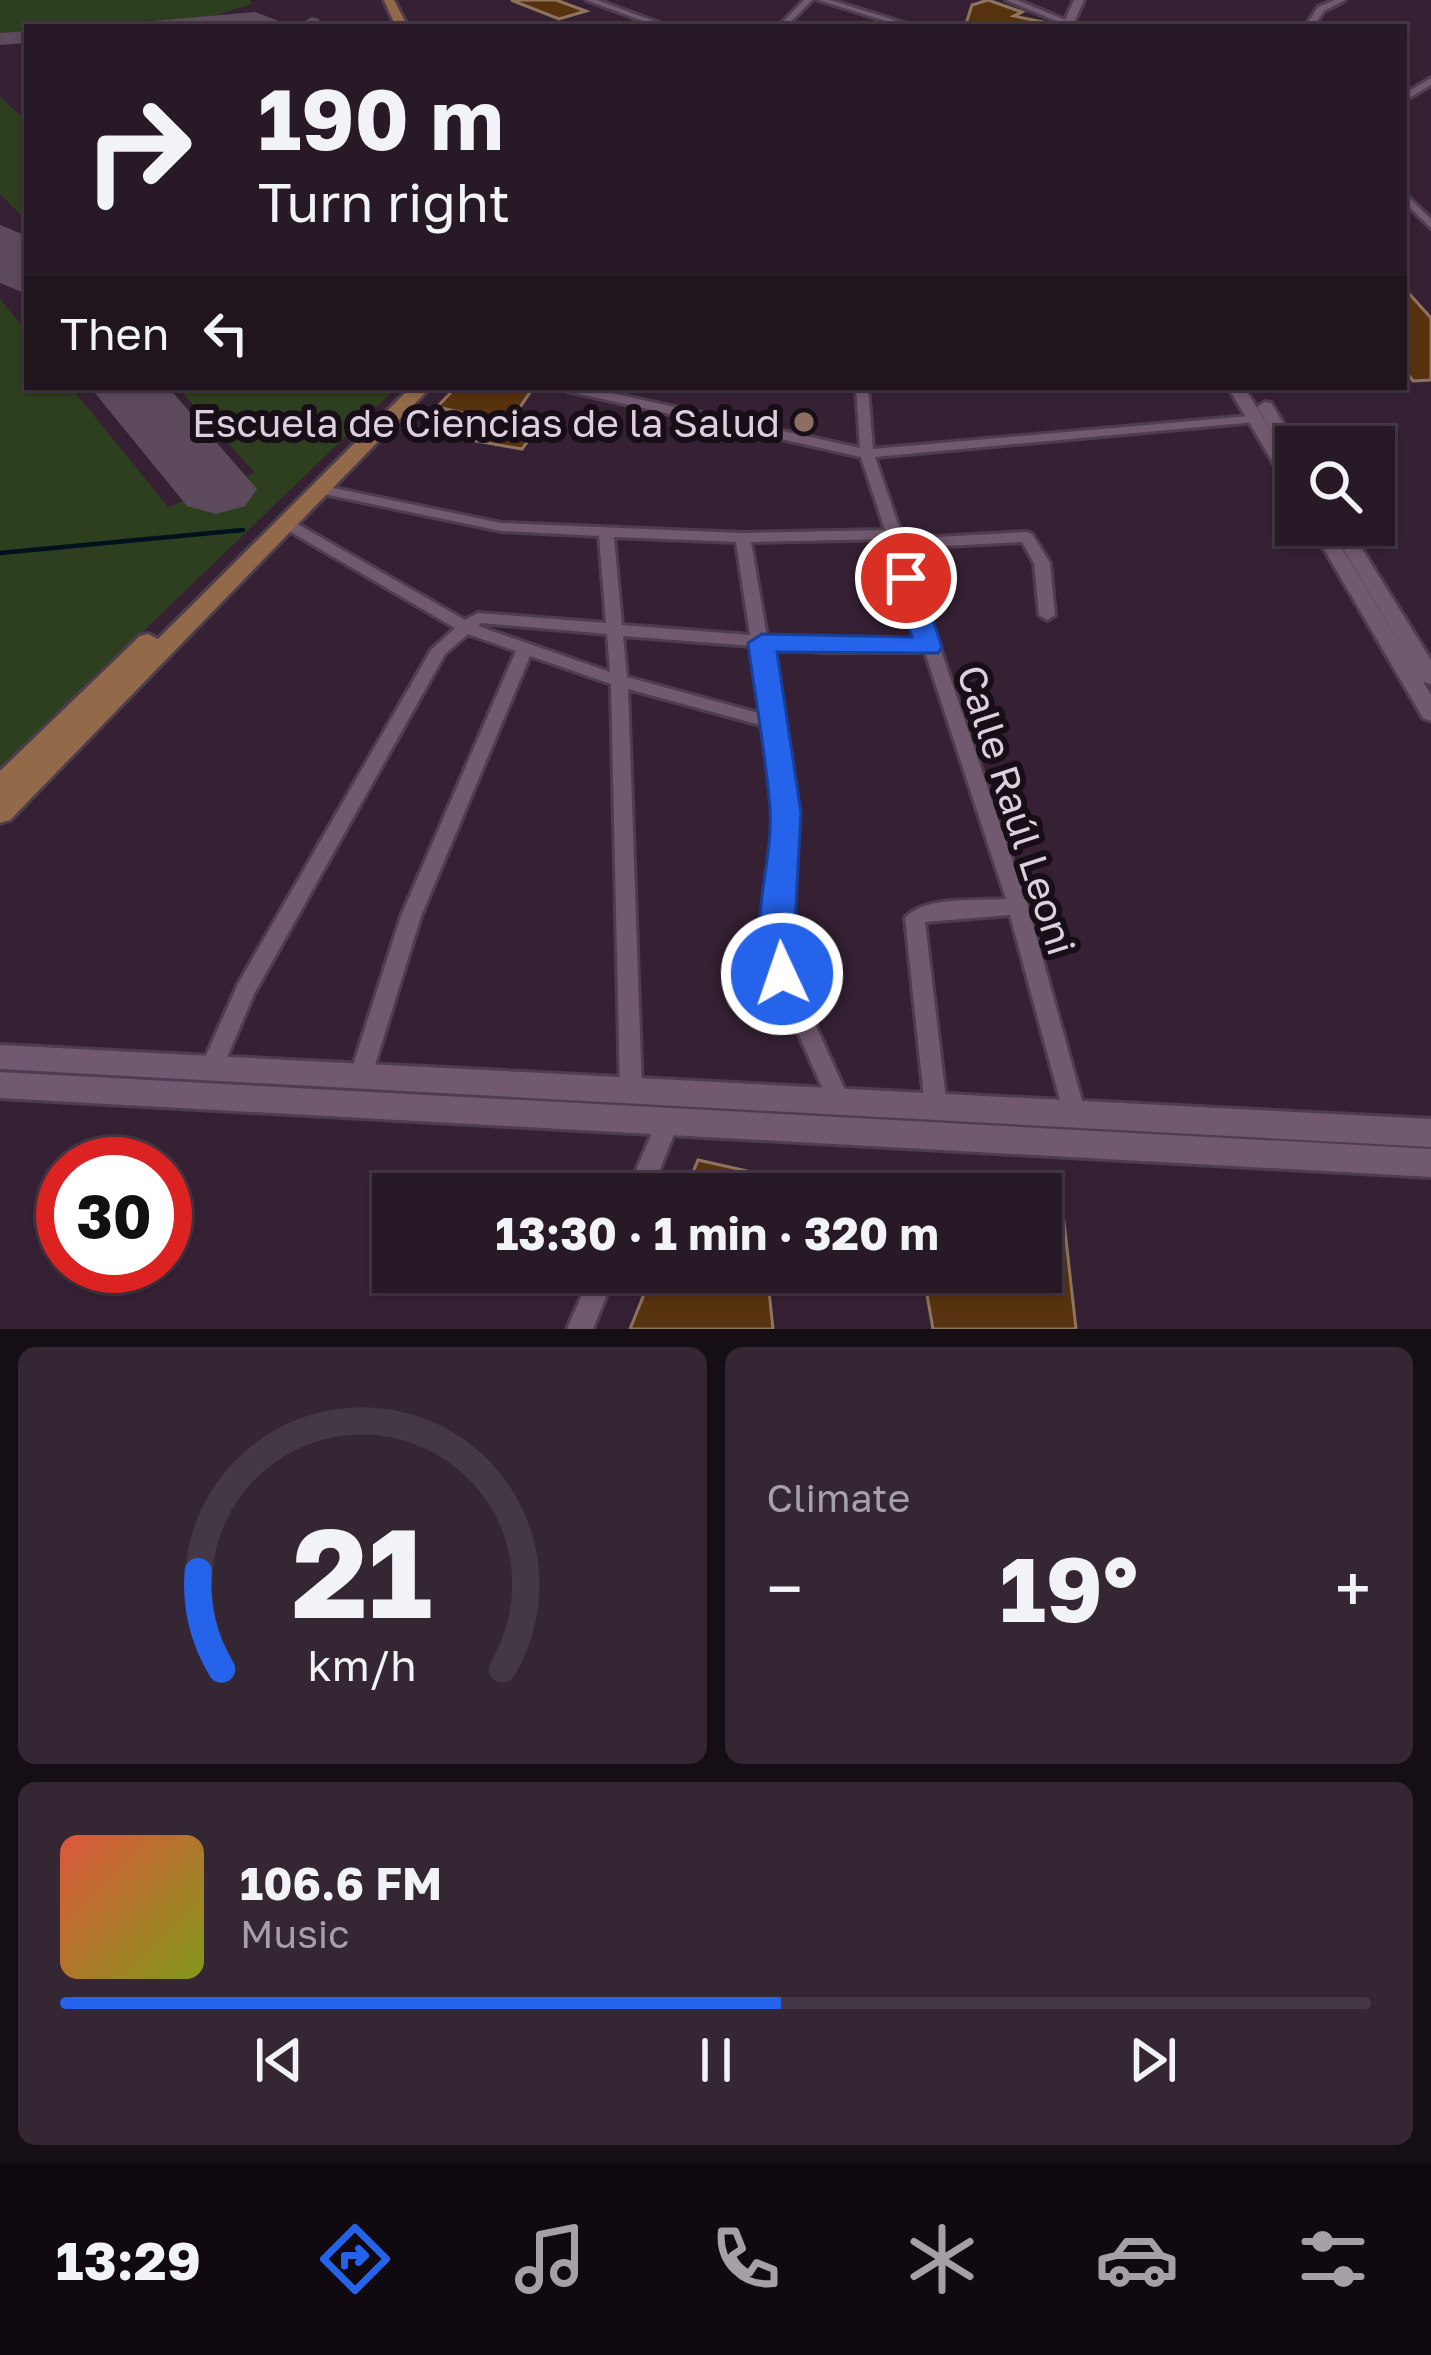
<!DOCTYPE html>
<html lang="en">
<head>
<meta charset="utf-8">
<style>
	:root { --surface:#281927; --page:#342633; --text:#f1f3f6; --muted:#a5a0a7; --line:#443844; --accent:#2563eb }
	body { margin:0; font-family:"Golos Text",sans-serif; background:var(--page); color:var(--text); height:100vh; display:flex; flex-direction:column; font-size:45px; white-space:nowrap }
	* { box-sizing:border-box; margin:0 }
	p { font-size:39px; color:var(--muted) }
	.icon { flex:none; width:66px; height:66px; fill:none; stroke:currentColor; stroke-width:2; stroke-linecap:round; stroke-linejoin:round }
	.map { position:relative; height:1329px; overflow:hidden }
	.side { display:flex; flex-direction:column; gap:18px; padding:18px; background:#160e15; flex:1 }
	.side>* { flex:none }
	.guide { position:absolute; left:24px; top:24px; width:1383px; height:366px; border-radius:0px; box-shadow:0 3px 9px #0004,0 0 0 3px var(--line); background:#281927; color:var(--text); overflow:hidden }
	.fabs { position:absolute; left:1275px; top:426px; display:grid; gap:24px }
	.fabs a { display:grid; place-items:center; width:120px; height:120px; border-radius:0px; background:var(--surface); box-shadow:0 3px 9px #0004,0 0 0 3px var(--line); font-size:60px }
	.speed { position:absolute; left:36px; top:1137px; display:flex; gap:24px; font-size:60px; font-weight:700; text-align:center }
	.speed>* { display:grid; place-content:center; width:156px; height:156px; border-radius:50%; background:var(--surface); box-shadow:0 3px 9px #0004,0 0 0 3px var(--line); line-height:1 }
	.speed .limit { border:18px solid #d22; background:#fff; color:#111 }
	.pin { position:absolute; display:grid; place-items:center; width:102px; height:102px; color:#fff; margin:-51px; border:6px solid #fff; border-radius:50%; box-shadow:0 3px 12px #0007 }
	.me { position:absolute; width:132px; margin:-66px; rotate:357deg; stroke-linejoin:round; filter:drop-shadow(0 0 9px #0008) }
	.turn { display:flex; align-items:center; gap:42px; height:252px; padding:0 36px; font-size:54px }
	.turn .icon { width:156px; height:156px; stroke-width:2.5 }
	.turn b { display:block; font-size:84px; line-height:102px }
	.then { display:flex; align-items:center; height:114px; padding:0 36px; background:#0003; gap:24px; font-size:45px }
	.big { font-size:90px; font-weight:700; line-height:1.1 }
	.side .widget { flex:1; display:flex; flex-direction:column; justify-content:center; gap:18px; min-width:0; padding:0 42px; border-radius:18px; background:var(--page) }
	.side .dial { align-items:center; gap:0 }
	.dial svg { height:312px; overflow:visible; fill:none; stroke:var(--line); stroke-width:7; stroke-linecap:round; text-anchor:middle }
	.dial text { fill:var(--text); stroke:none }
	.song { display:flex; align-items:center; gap:36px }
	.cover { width:144px; height:144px; border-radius:18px; background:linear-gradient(135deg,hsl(10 70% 55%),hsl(70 70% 35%)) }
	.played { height:12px; border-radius:6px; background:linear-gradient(90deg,var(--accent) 55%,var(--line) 55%) }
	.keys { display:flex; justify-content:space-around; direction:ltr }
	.heat { display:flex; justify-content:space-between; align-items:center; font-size:66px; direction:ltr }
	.side .tiles { flex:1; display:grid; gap:18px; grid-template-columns:1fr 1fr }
	.widget:last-child { grid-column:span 2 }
	.trip { position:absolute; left:372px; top:1173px; width:690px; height:120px; border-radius:0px; background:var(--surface); box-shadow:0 3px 9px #0004,0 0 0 3px var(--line); font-weight:700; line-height:120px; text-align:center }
	.dock { display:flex; height:192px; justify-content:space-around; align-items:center; background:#100a10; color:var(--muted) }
	.dock .icon { width:84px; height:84px }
	.dock .current { color:var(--accent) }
	.dock b { font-size:54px; color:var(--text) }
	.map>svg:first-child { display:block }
	.green { fill:#2d3f1f }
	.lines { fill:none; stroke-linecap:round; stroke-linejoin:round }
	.stream { stroke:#00121d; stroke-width:4.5 }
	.taxiway { fill:#5d4a5c; fill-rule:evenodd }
	.runway { fill:#5d4a5c; fill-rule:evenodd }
	.building { fill:#57320f; stroke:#8e745f; stroke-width:3 }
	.minor-casing { stroke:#4e3d4e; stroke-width:6 }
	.tertiary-casing { stroke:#4e3d4e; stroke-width:6 }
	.primary-casing { stroke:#4e3d4e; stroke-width:6 }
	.minor { fill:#71596f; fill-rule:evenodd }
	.tertiary { fill:#71596f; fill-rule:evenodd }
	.primary { fill:#926a49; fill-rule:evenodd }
	.route { fill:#2563eb; stroke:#184099; stroke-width:3 }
	.education-dot { fill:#8d6e63; stroke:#180e17; stroke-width:4.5 }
	.labels { text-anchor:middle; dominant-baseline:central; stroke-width:12; stroke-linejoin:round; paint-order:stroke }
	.poi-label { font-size:39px; fill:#ddcfdc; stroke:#180e17; text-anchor:end }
	.street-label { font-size:39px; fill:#ddcfdc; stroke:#180e17 }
</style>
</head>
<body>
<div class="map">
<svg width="1431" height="1329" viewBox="0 0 1431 1329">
	<rect width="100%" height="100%" fill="#362134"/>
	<!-- green -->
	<path class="green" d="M 0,0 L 250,0 L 252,4 L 206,18 L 27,27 L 27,32 L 0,35 Z
		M 0,97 L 27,121 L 27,221 L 0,194 Z
		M 0,299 L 27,332 L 27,387 L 71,387 L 168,507 L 255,473 L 177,387 L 397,387 L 0,769 Z"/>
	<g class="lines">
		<!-- stream -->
		<path class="stream" d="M 0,553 L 243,530"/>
		<!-- taxiway -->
		<path class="taxiway" d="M 255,12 L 279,21 L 270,27 L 143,27 L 152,21 Z
			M 312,17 L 319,19 L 319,27 L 295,27 Z
			M 27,31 L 27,43 L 0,45 L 0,33 Z
			M 27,230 L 27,265 L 8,267 L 0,250 Z"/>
		<!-- runway -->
		<path class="runway" d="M 0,225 L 27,236 L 27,294 L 0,283 Z
			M 90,387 L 168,387 L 257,489 L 245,506 L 216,514 L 187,506 Z"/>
	</g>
	<!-- building -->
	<path class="building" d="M 511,0 L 556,0 L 586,11 L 559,19 Z
		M 988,0 L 1022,12 L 1014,16 L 1043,22 L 1043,27 L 965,27 L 972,5 Z
		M 1404,288 L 1431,318 L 1431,380 L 1413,381 L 1404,369 Z
		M 456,387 L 531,391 L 511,420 L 537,428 L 522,449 L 476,441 L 490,419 L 437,407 Z
		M 698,1160 L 756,1173 L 758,1194 L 684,1194 Z
		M 905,1173 L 1059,1177 L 1076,1329 L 933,1329 L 923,1272 L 1041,1272 L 1041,1194 L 908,1194 Z
		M 653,1272 L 767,1272 L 773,1329 L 630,1329 Z"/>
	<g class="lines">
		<!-- minor casing -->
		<g class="minor-casing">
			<path id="minor" d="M 586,0 L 597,0 L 670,27 L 659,27 Z
				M 804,0 L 812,0 L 786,27 L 778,27 Z
				M 818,0 L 830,0 L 917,27 L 905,27 Z
				M 1006,0 L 1017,0 L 1073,23 L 1066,25 Z
				M 1335,0 L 1345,0 L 1324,11 L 1313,27 L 1305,27 L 1318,7 Z
				M 1431,78 L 1431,85 L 1404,101 L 1404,94 Z
				M 1404,193 L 1431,219 L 1431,228 L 1404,202 Z
				M 561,387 L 584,387 L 860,448 L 856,387 L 868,387 L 873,449 L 1260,415 L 1262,418 L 1255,422 L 875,457 L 903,539 L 1027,532 L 1032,534 L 1050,563 L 1055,615 L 1047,620 L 1039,615 L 1034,563 L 1022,542 L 906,548 L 1028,906 L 1086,1115 L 1083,1122 L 1075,1126 L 1067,1122 L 1064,1115 L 1010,915 L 925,922 L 947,1108 L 944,1115 L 936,1118 L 928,1115 L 925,1108 L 905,918 C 923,896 977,901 1006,899 L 925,652 L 823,652 L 768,648 L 795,813 L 787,940 L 792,974 L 851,1103 L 848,1110 L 840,1113 L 832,1110 L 772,974 L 767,940 L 777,813 L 764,726 L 628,689 L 642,1092 L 639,1099 L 631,1102 L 623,1099 L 620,1092 L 611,684 L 530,656 L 421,916 L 371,1078 L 368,1085 L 360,1088 L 352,1085 L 349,1078 L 401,916 L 516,651 L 468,634 L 445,654 L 254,994 L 219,1076 L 211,1079 L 203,1076 L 200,1069 L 238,984 L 431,650 L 455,628 L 284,528 L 282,525 L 284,522 L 294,522 L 465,620 L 478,613 L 606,623 L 599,536 L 501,531 L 324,494 L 317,490 L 319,487 L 324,486 L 501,523 L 743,533 L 885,530 L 861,457 L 567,391 ZM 614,537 L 736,542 L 750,635 L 622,625 ZM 888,539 L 922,642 L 823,642 L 767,637 L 751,542 ZM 481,623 L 607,634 L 610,672 L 478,626 ZM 623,636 L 752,646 L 762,714 L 627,677 Z
				M 668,1111 L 676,1114 L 679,1122 L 650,1194 L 626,1194 L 660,1114 Z
				M 592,1272 L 616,1272 L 593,1329 L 567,1329 Z"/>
		</g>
		<!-- tertiary casing -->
		<g class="tertiary-casing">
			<path id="tertiary" d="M 1074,0 L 1084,0 L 1072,27 L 1062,27 Z
				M 1228,387 L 1244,387 L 1296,471 L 1296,491 L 1287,486 Z
				M 1265,402 L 1271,403 L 1298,447 L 1296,462 L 1290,461 L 1257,407 Z
				M 1310,525 L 1328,525 L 1431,695 L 1431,721 L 1423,718 Z
				M 1329,525 L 1347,525 L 1431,660 L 1431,684 L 1423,682 Z
				M 0,1045 L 1431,1119 L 1431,1147 L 0,1069 Z
				M 0,1072 L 1431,1149 L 1431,1177 L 0,1098 Z"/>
		</g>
		<!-- primary casing -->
		<g class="primary-casing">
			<path id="primary" d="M 384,0 L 394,0 L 408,27 L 396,27 Z
				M 411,387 L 431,387 L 10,820 L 0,823 L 0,771 L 140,636 L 148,634 L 158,639 Z"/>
		</g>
		<!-- minor -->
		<use href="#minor" class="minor"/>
		<!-- tertiary -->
		<use href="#tertiary" class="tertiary"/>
		<!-- primary -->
		<use href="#primary" class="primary"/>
	</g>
	<!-- route -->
	<path class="route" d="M 906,570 L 919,578 L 942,647 L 938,653 L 777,652 L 801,813 L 794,940 L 799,974 L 794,984 L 782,988 L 770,984 C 744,932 774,864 770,809 C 766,754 755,698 748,643 L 762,634 L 912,637 L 894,578 Z"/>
	<!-- markers -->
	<circle class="education-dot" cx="804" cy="422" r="12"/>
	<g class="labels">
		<!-- poi labels -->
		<g class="poi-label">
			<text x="780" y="422">Escuela de Ciencias de la Salud</text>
		</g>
		<!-- street labels -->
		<g class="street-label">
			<text transform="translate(1017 810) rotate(72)">Calle Raúl Leoni</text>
		</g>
	</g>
</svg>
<div class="fabs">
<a><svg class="icon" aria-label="search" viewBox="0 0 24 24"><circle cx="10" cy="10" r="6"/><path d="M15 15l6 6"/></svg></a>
</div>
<div class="speed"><div class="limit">30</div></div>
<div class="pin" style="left:906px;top:578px;background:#d93025"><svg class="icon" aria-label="arrive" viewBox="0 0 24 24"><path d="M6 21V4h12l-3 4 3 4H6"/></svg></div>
<svg class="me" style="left:782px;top:974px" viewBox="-20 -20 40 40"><circle r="17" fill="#2563eb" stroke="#fff" stroke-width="3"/><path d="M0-11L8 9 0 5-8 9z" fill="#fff"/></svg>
<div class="trip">13:30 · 1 min · 320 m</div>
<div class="guide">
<div class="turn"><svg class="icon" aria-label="right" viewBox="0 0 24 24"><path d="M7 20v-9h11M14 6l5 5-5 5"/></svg><div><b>190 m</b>Turn right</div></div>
<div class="then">Then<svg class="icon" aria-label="left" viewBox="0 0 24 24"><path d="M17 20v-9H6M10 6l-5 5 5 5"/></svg></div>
</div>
</div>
<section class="side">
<div class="tiles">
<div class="widget dial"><svg viewBox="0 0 100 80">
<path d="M14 69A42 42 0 1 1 86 69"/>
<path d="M14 69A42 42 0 0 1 8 44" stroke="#2563eb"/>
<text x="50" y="56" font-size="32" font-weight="700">21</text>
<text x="50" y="72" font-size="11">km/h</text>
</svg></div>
<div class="widget"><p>Climate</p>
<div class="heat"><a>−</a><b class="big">19°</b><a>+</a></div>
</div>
<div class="widget">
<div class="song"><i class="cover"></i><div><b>106.6 FM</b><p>Music</p></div></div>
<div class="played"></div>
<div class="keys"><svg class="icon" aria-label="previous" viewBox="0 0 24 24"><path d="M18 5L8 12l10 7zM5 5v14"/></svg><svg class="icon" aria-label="pause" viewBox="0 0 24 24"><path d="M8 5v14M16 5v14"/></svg><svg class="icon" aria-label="next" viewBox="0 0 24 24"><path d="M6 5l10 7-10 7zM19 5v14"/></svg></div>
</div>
</div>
</section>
<nav class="dock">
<b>13:29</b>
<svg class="icon current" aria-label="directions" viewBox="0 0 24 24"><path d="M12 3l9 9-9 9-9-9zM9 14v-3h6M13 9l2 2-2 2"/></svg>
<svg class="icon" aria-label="music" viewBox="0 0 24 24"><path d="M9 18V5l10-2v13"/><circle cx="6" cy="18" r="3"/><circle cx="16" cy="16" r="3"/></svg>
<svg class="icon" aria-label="phone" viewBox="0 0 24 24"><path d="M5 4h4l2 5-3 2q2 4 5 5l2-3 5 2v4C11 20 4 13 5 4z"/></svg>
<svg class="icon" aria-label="climate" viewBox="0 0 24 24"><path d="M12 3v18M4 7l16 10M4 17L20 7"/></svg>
<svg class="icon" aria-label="car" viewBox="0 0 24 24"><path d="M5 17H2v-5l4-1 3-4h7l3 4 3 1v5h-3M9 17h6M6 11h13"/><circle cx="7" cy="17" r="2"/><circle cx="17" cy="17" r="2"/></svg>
<svg class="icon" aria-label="filters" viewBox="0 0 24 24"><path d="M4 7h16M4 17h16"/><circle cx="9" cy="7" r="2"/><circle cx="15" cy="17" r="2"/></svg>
</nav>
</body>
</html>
